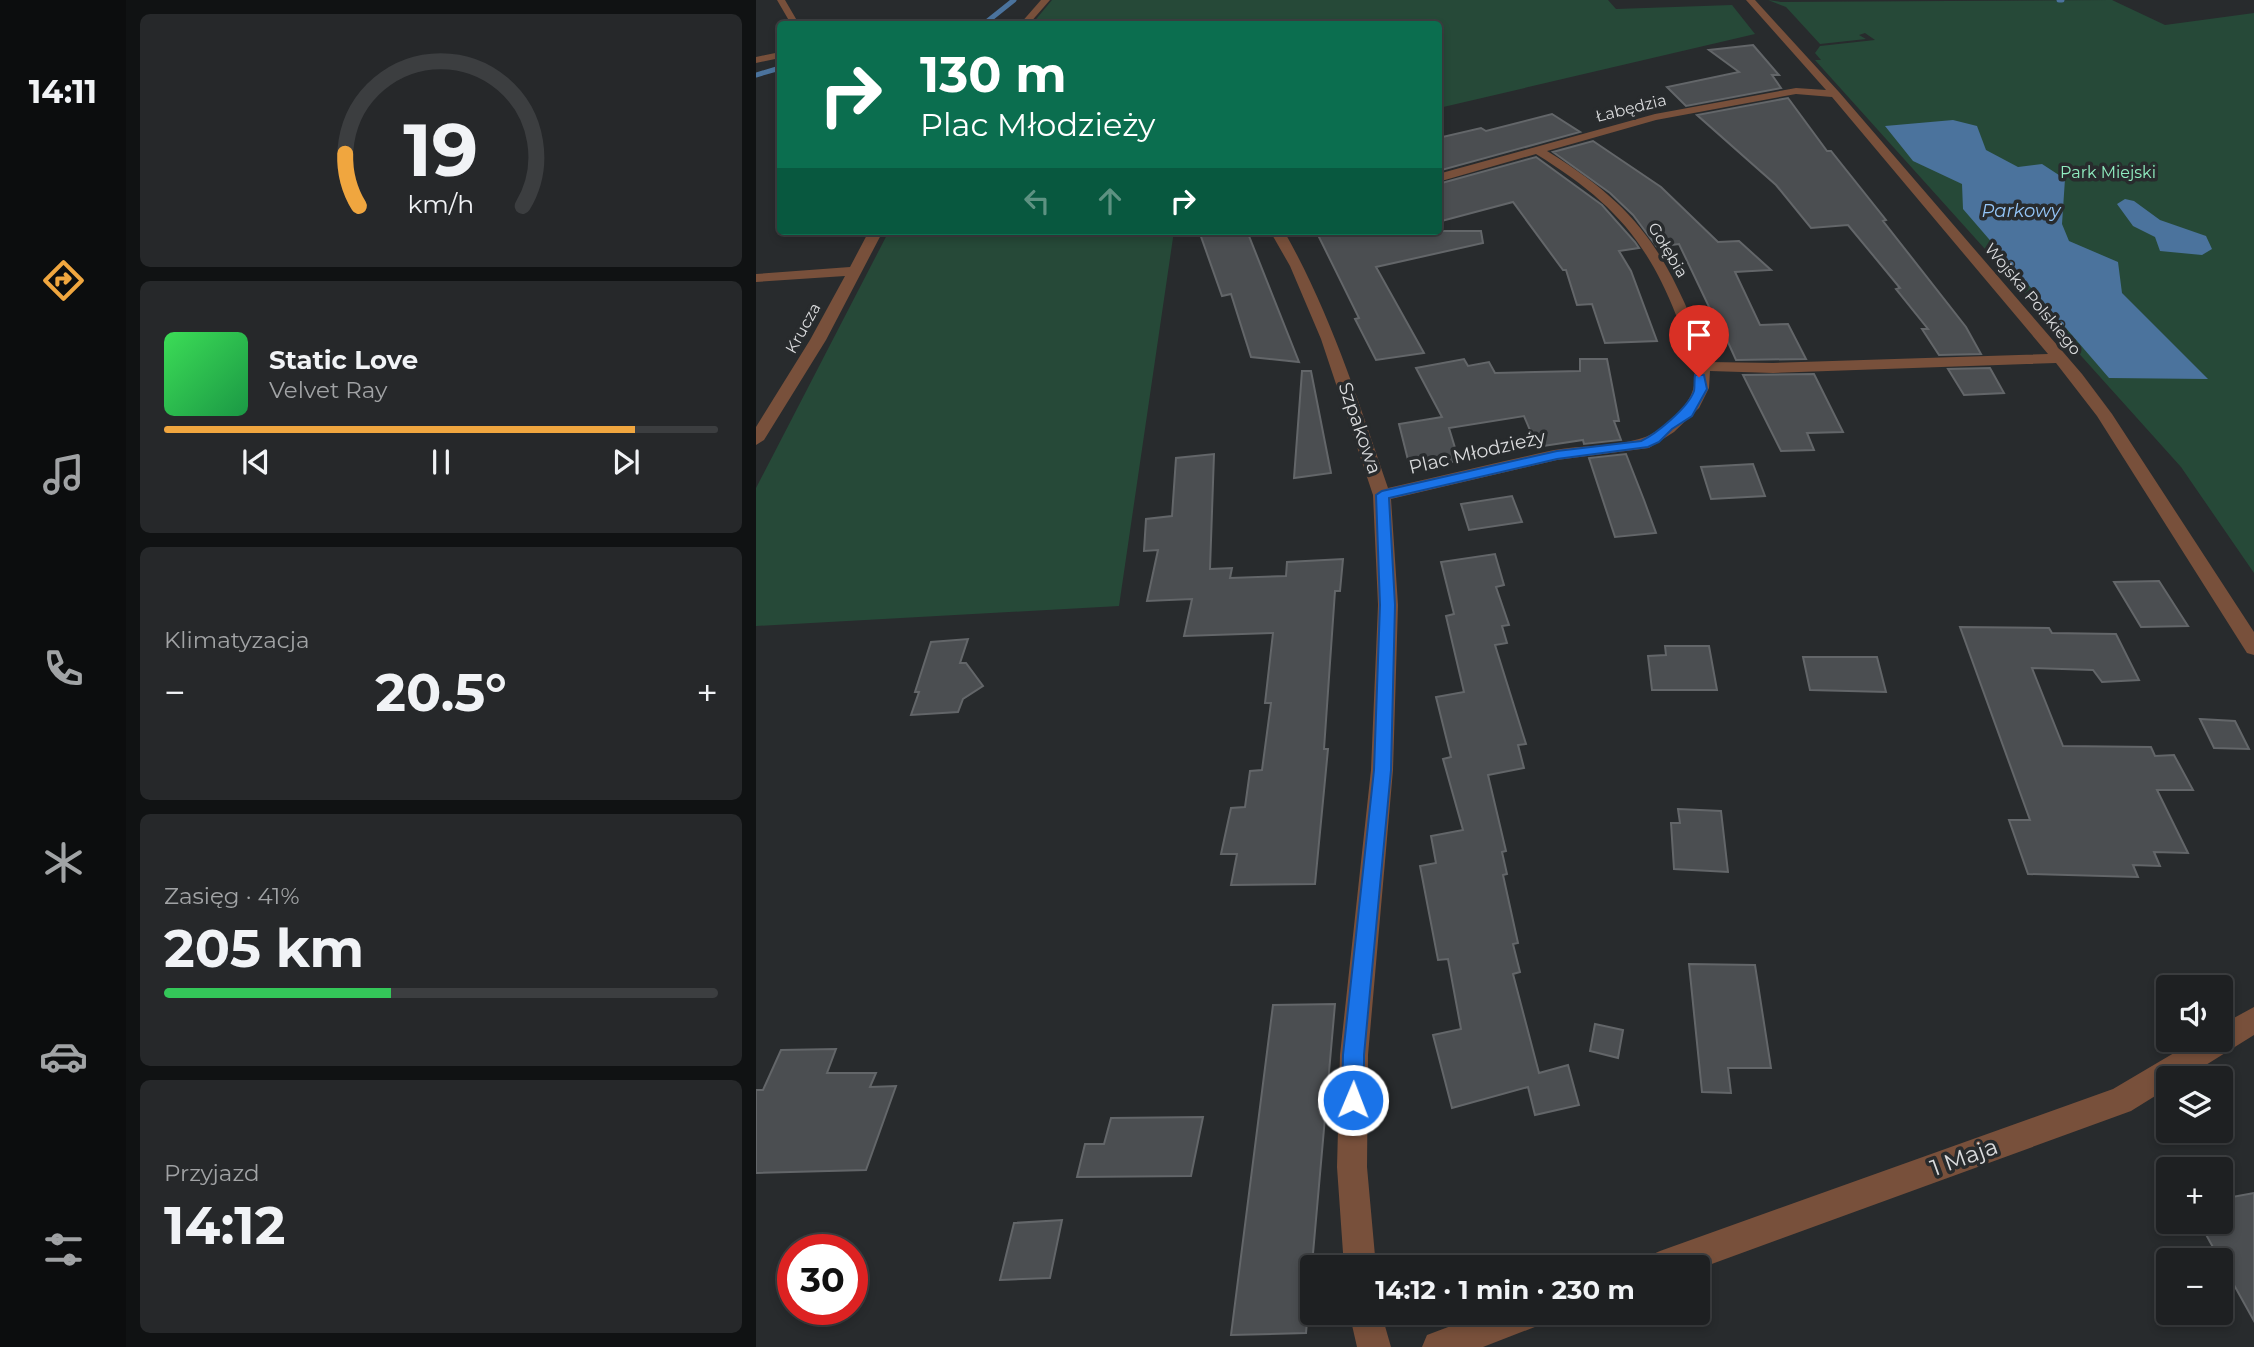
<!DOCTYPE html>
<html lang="pl">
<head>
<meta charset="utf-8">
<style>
	:root { --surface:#1e2022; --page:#26282a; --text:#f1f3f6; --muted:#a1a3a5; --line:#3c3e40; --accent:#f0a63f }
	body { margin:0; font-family:Montserrat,sans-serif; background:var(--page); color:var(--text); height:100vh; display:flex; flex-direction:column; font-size:26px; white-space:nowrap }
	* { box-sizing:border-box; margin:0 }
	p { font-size:23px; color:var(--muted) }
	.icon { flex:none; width:38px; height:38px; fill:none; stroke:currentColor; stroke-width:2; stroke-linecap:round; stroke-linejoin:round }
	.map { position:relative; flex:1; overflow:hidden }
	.side { display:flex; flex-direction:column; gap:14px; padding:14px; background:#101213; width:630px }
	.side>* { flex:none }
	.hud { position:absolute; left:21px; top:21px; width:665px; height:214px; border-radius:7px; box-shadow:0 4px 10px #0003,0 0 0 2px var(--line); background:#0b6e4f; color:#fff; overflow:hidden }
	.fabs { position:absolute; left:1400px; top:975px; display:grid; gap:14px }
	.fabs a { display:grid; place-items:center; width:77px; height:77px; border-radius:7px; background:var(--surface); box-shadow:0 4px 10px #0003,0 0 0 2px var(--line); font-size:35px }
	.speed { position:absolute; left:21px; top:1234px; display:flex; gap:14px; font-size:35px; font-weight:700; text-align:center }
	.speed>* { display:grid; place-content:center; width:91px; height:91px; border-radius:50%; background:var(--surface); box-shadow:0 4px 10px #0003,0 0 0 2px var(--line); line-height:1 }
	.speed .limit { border:10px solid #d22; background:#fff; color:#111 }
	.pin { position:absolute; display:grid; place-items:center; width:60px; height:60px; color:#fff; margin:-72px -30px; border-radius:50% 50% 50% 0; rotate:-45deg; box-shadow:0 0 7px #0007 }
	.pin .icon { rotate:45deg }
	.me { position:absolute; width:77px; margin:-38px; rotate:1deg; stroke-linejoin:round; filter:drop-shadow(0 0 5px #0008) }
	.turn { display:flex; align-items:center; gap:24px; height:147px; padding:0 28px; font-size:32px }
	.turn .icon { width:91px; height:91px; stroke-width:2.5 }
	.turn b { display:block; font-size:49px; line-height:60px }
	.lanes { display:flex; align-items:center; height:66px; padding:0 28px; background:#0003; justify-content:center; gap:35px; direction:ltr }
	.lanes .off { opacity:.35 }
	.big { font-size:52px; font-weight:700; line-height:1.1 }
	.side .card { flex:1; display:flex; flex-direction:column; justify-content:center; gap:10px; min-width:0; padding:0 24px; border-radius:10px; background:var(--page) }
	.side .dial { align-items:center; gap:0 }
	.dial svg { height:182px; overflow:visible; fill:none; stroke:var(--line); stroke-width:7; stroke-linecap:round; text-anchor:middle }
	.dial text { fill:var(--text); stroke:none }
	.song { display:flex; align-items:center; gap:21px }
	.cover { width:84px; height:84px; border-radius:10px; background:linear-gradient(135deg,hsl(130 70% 55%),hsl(140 70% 35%)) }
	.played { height:7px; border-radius:4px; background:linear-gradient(90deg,var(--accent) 85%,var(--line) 85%) }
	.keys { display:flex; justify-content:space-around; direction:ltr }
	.heat { display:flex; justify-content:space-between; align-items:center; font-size:38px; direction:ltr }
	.charge { height:10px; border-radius:5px; background:linear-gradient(90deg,#34c759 41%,var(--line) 0) }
	.trip { position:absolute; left:544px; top:1255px; width:410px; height:70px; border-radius:7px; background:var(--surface); box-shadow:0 4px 10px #0003,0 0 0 2px var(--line); font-weight:700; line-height:70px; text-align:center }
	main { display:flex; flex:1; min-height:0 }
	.menu { display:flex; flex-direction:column; width:126px; justify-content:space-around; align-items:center; background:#0c0d0e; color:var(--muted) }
	.menu .icon { width:49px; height:49px }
	.menu .on { color:var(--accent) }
	.menu b { font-size:32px; color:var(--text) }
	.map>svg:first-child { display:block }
	.green { fill:#264938 }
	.water { fill:#4b739d }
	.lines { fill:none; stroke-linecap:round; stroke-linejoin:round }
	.stream { stroke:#4b739d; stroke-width:5 }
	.building { fill:#4b4e51; stroke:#636669; stroke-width:2 }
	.minor { fill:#78503b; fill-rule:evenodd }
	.route { fill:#1a73e8; stroke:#114b97; stroke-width:2 }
	.labels { text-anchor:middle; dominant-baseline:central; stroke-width:7; stroke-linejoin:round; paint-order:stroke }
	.far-street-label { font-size:16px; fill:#dadbdd; stroke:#282b2d }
	.far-park-label { font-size:16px; fill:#90eec1; stroke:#282b2d }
	.far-water-label { font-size:18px; font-style:italic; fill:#95c6f8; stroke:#282b2d }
	.street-label { font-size:19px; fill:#dadbdd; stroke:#282b2d }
	.near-street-label { font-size:23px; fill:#dadbdd; stroke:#282b2d }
</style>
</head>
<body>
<main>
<nav class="menu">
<b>14:11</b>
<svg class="icon on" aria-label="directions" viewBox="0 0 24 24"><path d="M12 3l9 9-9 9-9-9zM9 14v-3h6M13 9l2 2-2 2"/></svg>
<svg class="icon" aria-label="music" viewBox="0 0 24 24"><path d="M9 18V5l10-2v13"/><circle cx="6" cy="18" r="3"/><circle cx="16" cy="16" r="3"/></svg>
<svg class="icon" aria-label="phone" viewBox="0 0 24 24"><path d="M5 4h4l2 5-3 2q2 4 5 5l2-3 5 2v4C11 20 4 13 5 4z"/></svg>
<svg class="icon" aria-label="climate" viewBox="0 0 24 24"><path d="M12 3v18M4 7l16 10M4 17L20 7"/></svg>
<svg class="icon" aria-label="car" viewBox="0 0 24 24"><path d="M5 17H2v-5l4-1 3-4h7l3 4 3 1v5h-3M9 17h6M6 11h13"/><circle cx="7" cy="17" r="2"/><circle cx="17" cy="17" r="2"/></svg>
<svg class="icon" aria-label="filters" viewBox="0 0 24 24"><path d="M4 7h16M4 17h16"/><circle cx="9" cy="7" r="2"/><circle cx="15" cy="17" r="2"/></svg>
</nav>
<section class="side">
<div class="card dial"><svg viewBox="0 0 100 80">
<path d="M14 69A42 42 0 1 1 86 69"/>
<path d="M14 69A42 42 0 0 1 8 46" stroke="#f0a63f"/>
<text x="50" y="56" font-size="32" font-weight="700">19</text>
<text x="50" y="72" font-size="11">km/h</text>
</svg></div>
<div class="card">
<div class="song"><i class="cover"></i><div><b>Static Love</b><p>Velvet Ray</p></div></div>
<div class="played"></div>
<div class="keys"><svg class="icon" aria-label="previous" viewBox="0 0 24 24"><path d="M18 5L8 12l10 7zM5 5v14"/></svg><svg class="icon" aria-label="pause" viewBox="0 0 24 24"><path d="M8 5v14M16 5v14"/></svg><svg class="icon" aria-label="next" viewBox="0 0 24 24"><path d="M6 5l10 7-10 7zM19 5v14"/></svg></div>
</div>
<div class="card"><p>Klimatyzacja</p>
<div class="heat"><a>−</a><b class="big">20.5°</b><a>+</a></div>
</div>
<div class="card"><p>Zasięg · 41%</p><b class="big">205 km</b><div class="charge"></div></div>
<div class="card"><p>Przyjazd</p><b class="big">14:12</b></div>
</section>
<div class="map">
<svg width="1498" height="1347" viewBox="0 0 1498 1347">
	<rect width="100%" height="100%" fill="#282b2d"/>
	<!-- green -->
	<path class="green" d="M 296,0 L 852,0 L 860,9 L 976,5 L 999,34 L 683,108 L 682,24 L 276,24 Z
		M 1012,0 L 1025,2 L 1356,0 L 1409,25 L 1498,13 L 1498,573 L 1425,467 L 1059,60 L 1065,60 L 1059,53 L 1064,46 L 1119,40 L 1109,33 L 1103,35 L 1110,39 L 1064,44 L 1030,7 Z
		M 133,231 L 418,231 L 363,606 L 0,626 L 0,488 Z"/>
	<!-- water -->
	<path class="water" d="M 1197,120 L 1221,126 L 1230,150 L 1262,167 L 1286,164 L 1309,179 L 1306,224 L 1313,241 L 1362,262 L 1366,293 L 1452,379 L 1353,378 L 1207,209 L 1206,184 L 1157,161 L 1129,126 Z
		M 1369,199 L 1378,201 L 1404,220 L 1450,236 L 1456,249 L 1446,255 L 1404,251 L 1399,237 L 1377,226 L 1361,204 Z"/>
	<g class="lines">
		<!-- stream -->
		<path class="stream" d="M 1303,0 L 1306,0
			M 228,24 L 258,0
			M 0,75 L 24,68"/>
	</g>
	<!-- building -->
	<path class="building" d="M 997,45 L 1023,75 L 1016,75 L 1025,88 L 930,106 L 911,87 L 983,72 L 953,50 Z
		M 1032,98 L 1071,151 L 1075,151 L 1130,220 L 1127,221 L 1210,327 L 1225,354 L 1183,355 L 1166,329 L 1172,329 L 1140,289 L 1144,288 L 1092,225 L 1055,228 L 1020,185 L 941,115 Z
		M 796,114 L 824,132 L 682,171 L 682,138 L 725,128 L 730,131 Z
		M 837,141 L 905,187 L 962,242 L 983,241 L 1015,270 L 979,272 L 1004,325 L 1032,324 L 1050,359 L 980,360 L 957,309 L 954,309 L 923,244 L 901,247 L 877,215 L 854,193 L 797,152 Z
		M 780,157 L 846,205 L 879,242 L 883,248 L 863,251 L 875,271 L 901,341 L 849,343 L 836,304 L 821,305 L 810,270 L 807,270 L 757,202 L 682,222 L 682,184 Z
		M 443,231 L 491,231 L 543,362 L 495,357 L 475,294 L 466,296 Z
		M 560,231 L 725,231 L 727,243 L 620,267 L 668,353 L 620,360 L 599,319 L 603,318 Z
		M 708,359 L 712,366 L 733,362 L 739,373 L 824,371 L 824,359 L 851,359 L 863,421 L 858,421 L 865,440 L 828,444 L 827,440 L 781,447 L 768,416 L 693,428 L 703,461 L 654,468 L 643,424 L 686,417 L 660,368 Z
		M 1234,368 L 1248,393 L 1208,395 L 1192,369 Z
		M 546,371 L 555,371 L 575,473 L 538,478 Z
		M 1058,374 L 1087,432 L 1051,433 L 1058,450 L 1025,451 L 987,375 Z
		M 458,454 L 454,569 L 476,568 L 474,578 L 530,576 L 531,562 L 587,559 L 584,591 L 579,591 L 568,749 L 572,749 L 559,884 L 475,885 L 481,854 L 465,854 L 475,808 L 489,807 L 494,771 L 506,770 L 515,703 L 509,703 L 517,633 L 428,636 L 436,599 L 391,601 L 402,550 L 388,551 L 390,519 L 416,516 L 420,458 Z
		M 870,454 L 888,500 L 900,533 L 859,537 L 833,458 Z
		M 997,464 L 1009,496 L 955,499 L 945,467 Z
		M 756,496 L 766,522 L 713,530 L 705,504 Z
		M 739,554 L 748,585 L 740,587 L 753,625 L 746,626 L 751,643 L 739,645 L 770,744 L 762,745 L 768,768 L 732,775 L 750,851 L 746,852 L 751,874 L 747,875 L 762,943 L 757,944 L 764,972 L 757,974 L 783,1073 L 812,1065 L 823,1105 L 779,1115 L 772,1087 L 696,1108 L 677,1035 L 705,1029 L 692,959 L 682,960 L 664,866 L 680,863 L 675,836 L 707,830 L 687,759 L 695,757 L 680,697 L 708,692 L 690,616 L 698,614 L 685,562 Z
		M 1403,581 L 1432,626 L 1385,627 L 1358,582 Z
		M 1204,627 L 1293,628 L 1296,633 L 1360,634 L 1383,680 L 1346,682 L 1337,670 L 1276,668 L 1307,746 L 1395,747 L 1399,756 L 1418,755 L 1437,790 L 1401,790 L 1432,853 L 1398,852 L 1404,866 L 1377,865 L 1382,877 L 1272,874 L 1253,820 L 1274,820 Z
		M 212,639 L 204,663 L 210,663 L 227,686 L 207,699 L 202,712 L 155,715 L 163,692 L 159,692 L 175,642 Z
		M 909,646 L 953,646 L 961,690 L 896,690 L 892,656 L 910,655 Z
		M 1047,657 L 1121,657 L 1130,692 L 1054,690 Z
		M 1444,719 L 1479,721 L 1493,749 L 1458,748 Z
		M 922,809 L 965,811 L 972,872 L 918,869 L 915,823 L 924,823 Z
		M 933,964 L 999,965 L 1015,1068 L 972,1068 L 975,1093 L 946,1092 Z
		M 579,1004 L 550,1333 L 475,1335 L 517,1005 Z
		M 839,1024 L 867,1030 L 862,1058 L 834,1051 Z
		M 80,1049 L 71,1073 L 120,1073 L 114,1087 L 140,1086 L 110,1170 L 0,1173 L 0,1090 L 7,1090 L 25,1050 Z
		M 447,1117 L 435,1176 L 321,1177 L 329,1144 L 348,1144 L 355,1118 Z
		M 1498,1193 L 1498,1321 L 1443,1222 L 1465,1222 L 1465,1199 Z
		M 306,1220 L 294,1278 L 244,1280 L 258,1223 Z"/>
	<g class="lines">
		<!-- minor -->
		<path class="minor" d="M 21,0 L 29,0 L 43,24 L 35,24 Z
			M 285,0 L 294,0 L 273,24 L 264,24 Z
			M 990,0 L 999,0 L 1083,92 L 1326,374 L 1356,414 L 1498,632 L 1498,655 L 1491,653 L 1341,416 L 1300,363 L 1017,373 L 954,371 L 953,388 L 943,408 L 918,432 L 893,448 L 801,460 L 635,499 L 642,605 L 637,770 L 612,1055 L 611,1167 L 620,1267 L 588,1267 L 581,1167 L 584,1055 L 615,770 L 622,605 L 617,495 L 565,339 L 534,266 L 514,231 L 528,231 C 574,312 602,400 632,488 C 688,475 743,462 798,450 C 826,445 856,447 883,439 C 901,435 927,412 935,395 C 947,369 929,339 920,315 C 889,236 851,198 780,154 L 682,182 L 682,174 L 899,114 L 1040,88 L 1070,90 ZM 1040,94 L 1076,97 L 1292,354 L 1017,363 L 953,362 C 912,258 890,212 791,151 L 900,120 Z
			M 24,52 L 24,58 L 0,63 L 0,57 Z
			M 113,231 L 127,231 L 70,340 L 8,440 L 0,445 L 0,427 L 54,340 L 89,276 L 0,282 L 0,274 L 94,267 Z
			M 1498,1007 L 1498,1035 L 1429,1078 L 1412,1078 L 1412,1088 L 1375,1111 L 942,1269 L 942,1267 L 888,1267 L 893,1256 L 904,1251 L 1357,1089 L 1440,1040 L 1465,1040 L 1465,1025 Z
			M 593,1312 L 625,1312 L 635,1347 L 601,1347 Z
			M 732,1312 L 794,1312 L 789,1323 L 727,1347 L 666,1347 L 671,1335 Z"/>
	</g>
	<!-- route -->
	<path class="route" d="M 939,375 L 948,375 L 951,389 L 936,416 L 916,429 L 903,442 L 892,447 L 801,459 L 633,498 L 639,605 L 635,770 L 608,1055 L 608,1100 L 604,1108 L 597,1111 L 589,1108 L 586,1100 L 587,1055 L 618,770 L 624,605 L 620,495 L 626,491 L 801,451 L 885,441 C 900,434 932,408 938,391 C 939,386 938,380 939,375 Z"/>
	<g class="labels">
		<!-- far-street labels -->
		<g class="far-street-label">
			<text transform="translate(875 108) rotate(-14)">Łabędzia</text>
			<text transform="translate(912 250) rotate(59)">Gołębia</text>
			<text transform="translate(1277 299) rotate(50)">Wojska Polskiego</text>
			<text transform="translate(47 328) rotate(-61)">Krucza</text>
		</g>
		<!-- far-park labels -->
		<g class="far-park-label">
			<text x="1352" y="172">Park Miejski</text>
		</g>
		<!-- far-water labels -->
		<g class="far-water-label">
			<text x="1265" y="211">Parkowy</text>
		</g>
		<!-- street labels -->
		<g class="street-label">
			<text transform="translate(604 428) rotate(71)">Szpakowa</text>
			<text transform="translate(721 452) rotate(-13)">Plac Młodzieży</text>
		</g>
		<!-- near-street labels -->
		<g class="near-street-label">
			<text transform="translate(1208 1157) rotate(-20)">1 Maja</text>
		</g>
	</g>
</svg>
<div class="fabs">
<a><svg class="icon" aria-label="sound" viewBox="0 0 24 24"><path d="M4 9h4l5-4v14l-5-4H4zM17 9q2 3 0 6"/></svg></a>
<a><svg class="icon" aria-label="layers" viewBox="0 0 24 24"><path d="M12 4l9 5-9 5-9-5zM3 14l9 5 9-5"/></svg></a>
<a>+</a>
<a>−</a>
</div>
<div class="speed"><div class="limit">30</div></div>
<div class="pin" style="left:943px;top:377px;background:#d93025"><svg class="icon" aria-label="arrive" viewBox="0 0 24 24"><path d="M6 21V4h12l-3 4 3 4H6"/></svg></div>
<svg class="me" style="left:597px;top:1100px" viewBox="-20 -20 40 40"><circle r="17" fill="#1a73e8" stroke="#fff" stroke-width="3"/><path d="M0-11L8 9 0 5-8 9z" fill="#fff"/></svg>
<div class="trip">14:12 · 1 min · 230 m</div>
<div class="hud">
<div class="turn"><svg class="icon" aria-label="right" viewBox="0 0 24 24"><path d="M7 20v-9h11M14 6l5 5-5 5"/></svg><div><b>130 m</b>Plac Młodzieży</div></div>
<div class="lanes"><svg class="icon off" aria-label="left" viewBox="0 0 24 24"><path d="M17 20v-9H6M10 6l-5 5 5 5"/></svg><svg class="icon off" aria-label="ahead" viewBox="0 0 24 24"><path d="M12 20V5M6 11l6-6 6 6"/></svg><svg class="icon" aria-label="right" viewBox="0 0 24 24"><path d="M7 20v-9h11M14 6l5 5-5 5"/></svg></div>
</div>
</div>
</main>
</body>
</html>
